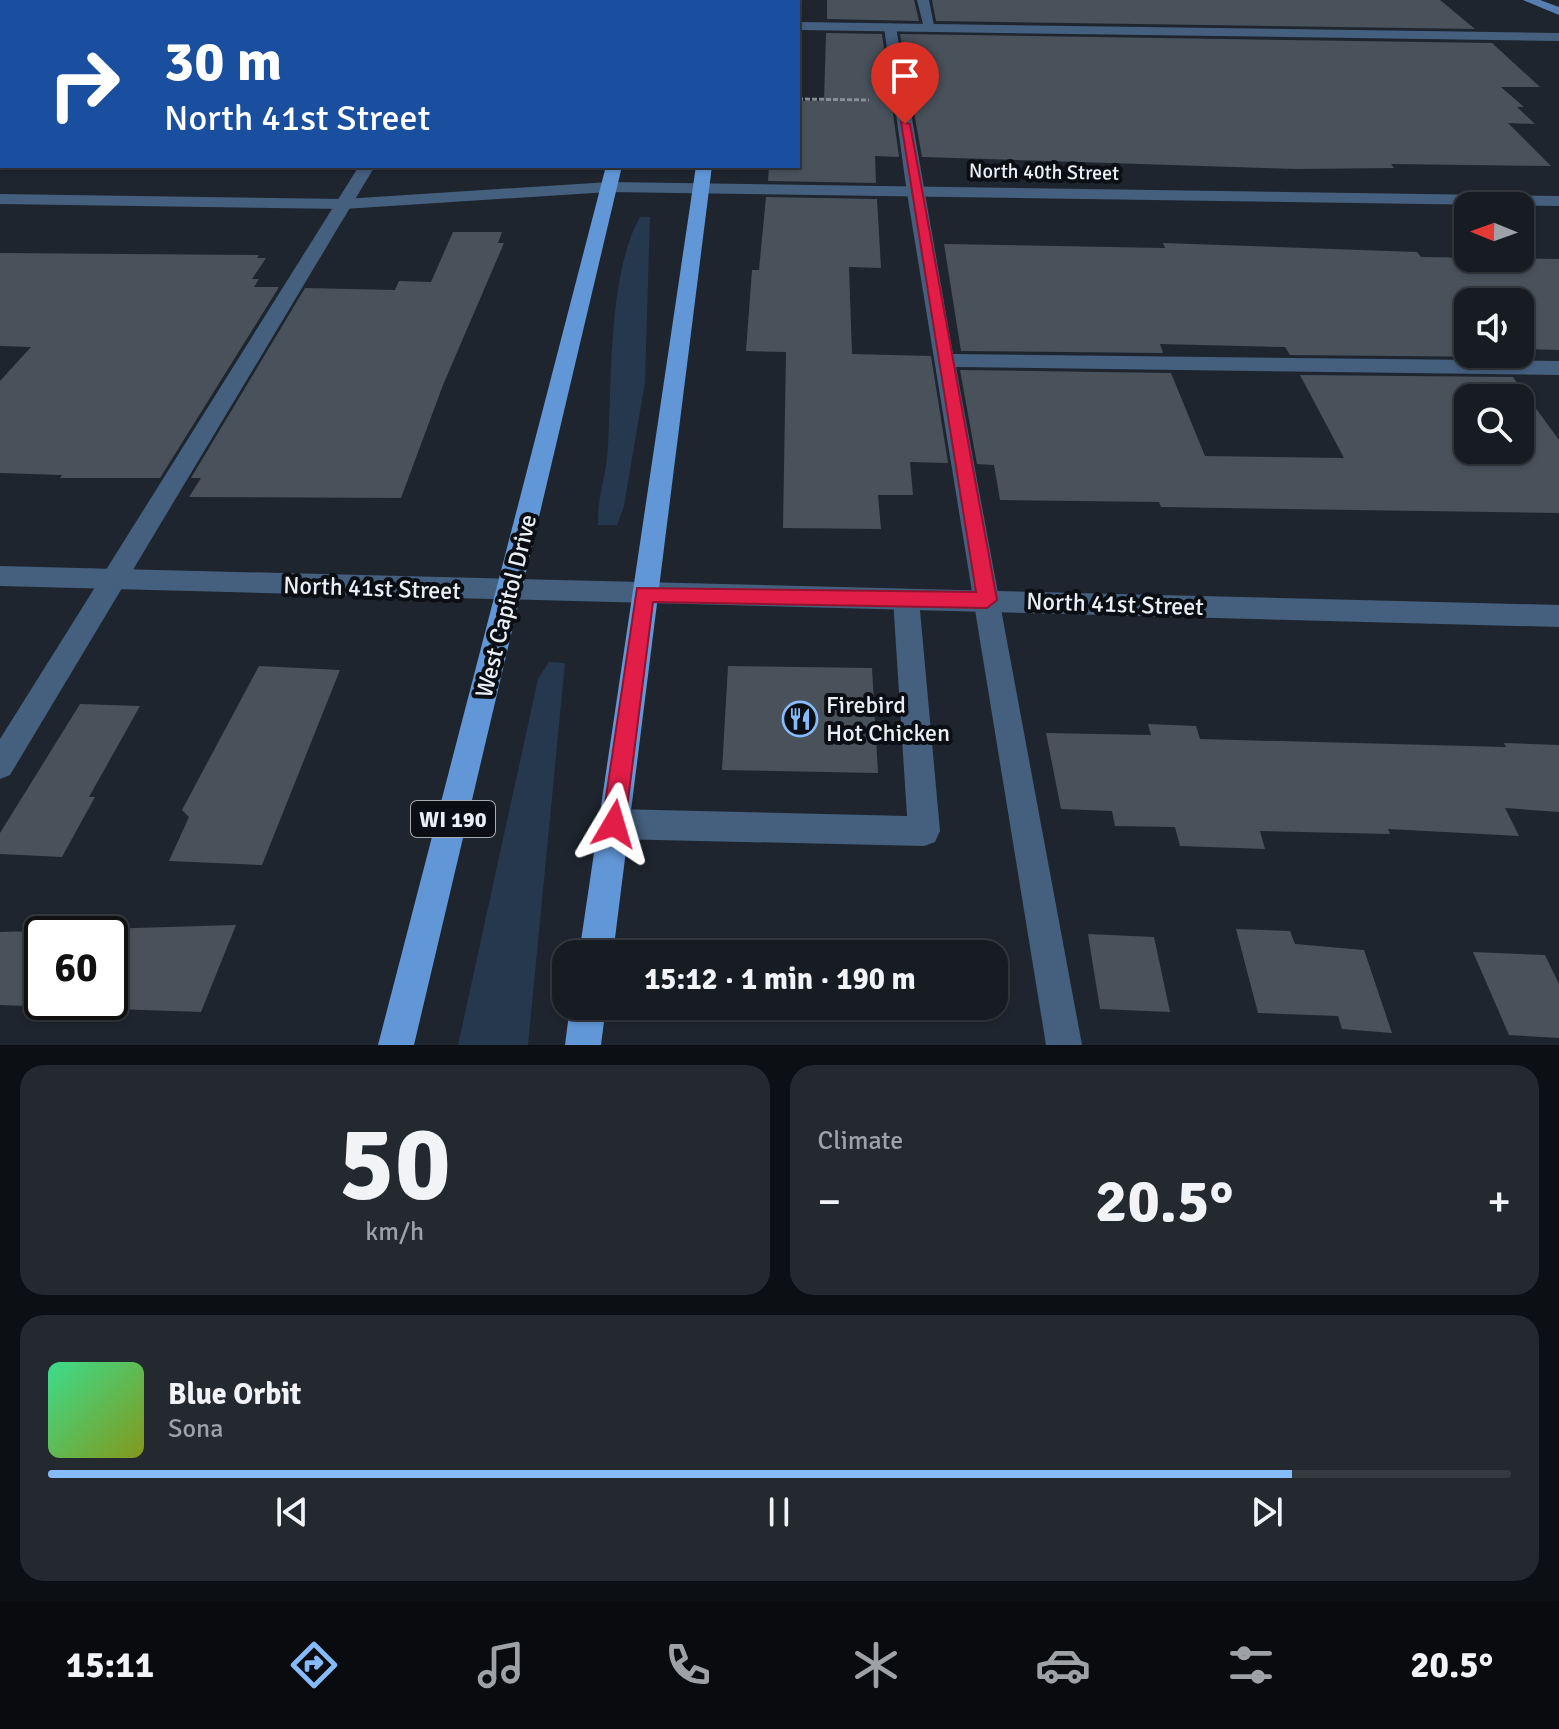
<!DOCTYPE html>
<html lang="en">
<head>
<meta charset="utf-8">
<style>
	:root { --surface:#161c22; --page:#23292f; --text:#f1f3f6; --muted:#9ea1a5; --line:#353a40; --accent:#86bbfb }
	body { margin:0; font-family:Signika,sans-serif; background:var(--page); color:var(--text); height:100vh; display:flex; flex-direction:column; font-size:30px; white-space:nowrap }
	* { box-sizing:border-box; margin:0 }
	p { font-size:26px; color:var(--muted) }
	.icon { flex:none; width:44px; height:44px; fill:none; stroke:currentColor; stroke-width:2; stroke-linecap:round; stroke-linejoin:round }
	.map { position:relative; height:1045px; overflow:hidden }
	.details { display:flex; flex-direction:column; gap:20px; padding:20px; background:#0c0f13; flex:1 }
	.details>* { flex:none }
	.top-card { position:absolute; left:0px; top:0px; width:800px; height:168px; box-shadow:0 2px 6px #0004,0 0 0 2px var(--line); background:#1a4fa0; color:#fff; overflow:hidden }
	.needle { width:52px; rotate:271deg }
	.controls { position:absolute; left:1454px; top:192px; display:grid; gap:16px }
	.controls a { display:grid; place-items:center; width:80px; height:80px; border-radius:16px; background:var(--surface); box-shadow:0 2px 6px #0004,0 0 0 2px var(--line); font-size:40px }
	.speed { position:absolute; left:24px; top:916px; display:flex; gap:16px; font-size:40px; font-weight:700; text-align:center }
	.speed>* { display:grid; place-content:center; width:104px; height:104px; border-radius:50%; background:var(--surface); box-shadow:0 2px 6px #0004,0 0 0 2px var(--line); line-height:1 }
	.speed .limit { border:4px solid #111; border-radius:12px; background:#fff; color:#111 }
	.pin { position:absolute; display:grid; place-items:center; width:68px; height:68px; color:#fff; margin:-82px -34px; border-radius:50% 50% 50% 0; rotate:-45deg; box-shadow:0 0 8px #0007 }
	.pin .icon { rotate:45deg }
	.me { position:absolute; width:88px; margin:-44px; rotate:7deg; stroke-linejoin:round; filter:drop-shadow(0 0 6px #0008) }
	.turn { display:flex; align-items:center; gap:28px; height:168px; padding:0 32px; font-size:36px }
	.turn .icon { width:104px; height:104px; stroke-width:2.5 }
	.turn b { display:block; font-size:56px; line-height:68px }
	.big { font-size:60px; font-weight:800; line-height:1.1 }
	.details .tile { flex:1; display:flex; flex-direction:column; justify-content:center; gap:12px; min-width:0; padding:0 28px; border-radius:24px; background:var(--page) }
	.details .dial { align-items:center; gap:0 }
	.dial b { font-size:104px; line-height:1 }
	.song { display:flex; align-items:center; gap:24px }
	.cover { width:96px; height:96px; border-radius:12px; background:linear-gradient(135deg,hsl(150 70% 55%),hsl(70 70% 35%)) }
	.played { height:8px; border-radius:4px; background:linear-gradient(90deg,var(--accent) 85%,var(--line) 85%) }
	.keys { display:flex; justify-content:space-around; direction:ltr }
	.heat { display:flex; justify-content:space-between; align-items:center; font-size:44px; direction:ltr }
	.details .tiles { flex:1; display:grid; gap:20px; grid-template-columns:1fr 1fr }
	.tile:last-child { grid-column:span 2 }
	.trip { position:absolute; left:552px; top:940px; width:456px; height:80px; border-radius:24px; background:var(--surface); box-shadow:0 2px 6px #0004,0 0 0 2px var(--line); font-weight:800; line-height:80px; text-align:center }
	.tabs { display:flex; height:128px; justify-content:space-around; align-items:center; background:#090b0e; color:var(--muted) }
	.tabs .icon { width:56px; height:56px }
	.tabs .current { color:var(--accent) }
	.tabs b { font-size:36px; color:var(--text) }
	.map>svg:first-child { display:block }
	.green { fill:#25384e }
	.building { fill:#49515b; fill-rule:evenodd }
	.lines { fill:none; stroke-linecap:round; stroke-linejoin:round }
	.path { stroke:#878d94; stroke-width:3; stroke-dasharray:5 2; stroke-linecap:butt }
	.lane { fill:#455f7e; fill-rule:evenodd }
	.street { fill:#455f7e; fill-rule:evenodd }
	.secondary { fill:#557fb0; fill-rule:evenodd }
	.primary { fill:#6197d7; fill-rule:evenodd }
	.route { fill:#e11d48; stroke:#92132f; stroke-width:2 }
	.labels { text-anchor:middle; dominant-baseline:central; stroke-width:8; stroke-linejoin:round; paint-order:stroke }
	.far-street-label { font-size:20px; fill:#eaeff5; stroke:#0b0e12 }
	.shield { fill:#0b0e12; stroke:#a7acb1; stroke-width:2 }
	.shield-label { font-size:22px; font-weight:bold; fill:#eaeff5 }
	.street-label { font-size:24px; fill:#eaeff5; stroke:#0b0e12 }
	.poi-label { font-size:24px; fill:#eaeff5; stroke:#0b0e12; text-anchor:start }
</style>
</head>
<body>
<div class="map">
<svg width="1559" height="1045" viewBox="0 0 1559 1045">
	<rect width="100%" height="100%" fill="#1e252e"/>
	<!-- green -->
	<path class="green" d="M 640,217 L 650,217 L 645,382 L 624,506 L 617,525 L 598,525 C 597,498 607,473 608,446 C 612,381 608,273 640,217 Z
		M 549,662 L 565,663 L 528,1045 L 458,1045 L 538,679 Z"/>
	<!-- building -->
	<path class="building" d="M 827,0 L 914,0 L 919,21 L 827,19 Z
		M 932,0 L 1440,0 L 1475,29 L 936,21 Z
		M 826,33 L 882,34 L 899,157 L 875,156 L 876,183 L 768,181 L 769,166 L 798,166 L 798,101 L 824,101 Z
		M 900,34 L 1492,43 L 1540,87 L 1501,87 L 1524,107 L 1517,107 L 1535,124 L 1508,123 L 1551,166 L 1391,164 L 1394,168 L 1297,169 L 922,157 Z
		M 766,197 L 877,199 L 881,268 L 849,267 L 852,354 L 931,356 L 948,463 L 910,462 L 913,495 L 878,495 L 881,529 L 783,528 L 786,352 L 746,351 L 752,270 L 759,270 Z
		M 453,232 L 502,232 L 498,243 L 504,243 L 443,385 L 401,498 L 189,497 L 201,478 L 191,478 L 305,288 L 395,290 L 399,281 L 431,282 Z
		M 1163,243 L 1417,252 L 1421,257 L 1559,259 L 1559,350 L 1520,349 L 1520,302 L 1468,302 L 1468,354 L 1496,354 L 1499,357 L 1290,355 L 1285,347 L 1160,344 L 1163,353 L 961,351 L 944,244 L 1165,248 Z
		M 0,253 L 259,255 L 257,258 L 266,258 L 252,279 L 259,279 L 254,287 L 279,287 L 160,478 L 60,478 L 62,475 L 0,473 L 0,381 L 31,347 L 0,346 Z
		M 960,370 L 1171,373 L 1205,456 L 1344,458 L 1300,375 L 1513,377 L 1559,440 L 1559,513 L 1161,507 L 1159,502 L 1000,500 L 994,465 L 977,464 ZM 1468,398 L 1520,398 L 1520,450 L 1468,450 Z
		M 259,666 L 340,670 L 262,865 L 169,861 L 189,817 L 182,810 Z
		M 728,666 L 872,668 L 878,773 L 722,770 Z
		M 80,704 L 140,706 L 89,797 L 95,797 L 62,857 L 0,854 L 0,833 Z
		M 1148,724 L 1196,726 L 1200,739 L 1506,747 L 1504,743 L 1559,745 L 1559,812 L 1505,808 L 1519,836 L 1388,829 L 1390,834 L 1260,831 L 1265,849 L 1180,846 L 1175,827 L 1115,826 L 1112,811 L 1061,809 L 1046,733 L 1151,735 Z
		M 236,925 L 201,1012 L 0,1005 L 0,932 ZM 42,934 L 110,934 L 110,1002 L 42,1002 Z
		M 1236,929 L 1290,931 L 1295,944 L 1364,950 L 1392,1033 L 1342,1029 L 1338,1016 L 1258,1013 Z
		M 1088,934 L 1154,937 L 1170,1012 L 1100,1009 Z
		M 1473,952 L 1545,955 L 1559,984 L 1559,1038 L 1509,1035 Z"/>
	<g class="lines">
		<!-- path -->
		<path class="path" d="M 798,99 L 869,100"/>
		<!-- lane -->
		<path class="lane" d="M 917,0 L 929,0 L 935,31 L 924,28 Z
			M 890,23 L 896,27 L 953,354 L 1559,361 L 1559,375 L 956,367 L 1082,1045 L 1046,1045 L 907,193 L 884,27 Z
			M 359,166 L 375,166 L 10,775 L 0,779 L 0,739 Z
			M 906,589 L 915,592 L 919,599 L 940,831 L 935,842 L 924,846 L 614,839 L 603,835 L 599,824 L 603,813 L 614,809 L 907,816 L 893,599 L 897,592 Z"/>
		<!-- street -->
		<path class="street" d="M 0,10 L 2,10 L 2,18 L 0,18 Z
			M 798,22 L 1559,33 L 1559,41 L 798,30 Z
			M 609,182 L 1559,196 L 1559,206 L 609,192 L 344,209 L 0,204 L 0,194 L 344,199 Z
			M 0,566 L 1559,605 L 1559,627 L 0,586 Z"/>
		<!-- secondary -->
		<path class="secondary" d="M 1523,0 L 1540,0 L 1559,7 L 1559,15 Z"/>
		<!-- primary -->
		<path class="primary" d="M 655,0 L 667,0 L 667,2 L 655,2 Z
			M 724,0 L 736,0 L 736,2 L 724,2 Z
			M 606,166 L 622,166 L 414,1045 L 378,1045 Z
			M 696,166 L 712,166 L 613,954 L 579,954 Z
			M 570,1006 L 606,1006 L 601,1045 L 565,1045 Z"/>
	</g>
	<!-- route -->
	<path class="route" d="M 901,122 L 910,124 L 997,600 L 987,608 L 653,602 L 625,824 L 622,832 L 614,835 L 605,832 L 602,824 L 637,588 L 976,592 Z"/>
	<!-- icons -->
	<defs>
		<g id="restaurant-ring" transform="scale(1.8)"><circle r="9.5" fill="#0b0e12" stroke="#86bbfb" stroke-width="1.5"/><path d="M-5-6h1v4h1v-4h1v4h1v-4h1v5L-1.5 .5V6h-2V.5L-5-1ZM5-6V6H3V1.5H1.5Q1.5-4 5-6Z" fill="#86bbfb"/></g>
	</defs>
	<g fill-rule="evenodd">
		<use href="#restaurant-ring" x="800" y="719"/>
	</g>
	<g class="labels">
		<!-- far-street labels -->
		<g class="far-street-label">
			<text transform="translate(1044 172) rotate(1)">North 40th Street</text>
		</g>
		<!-- shield labels -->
		<rect class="shield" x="411" y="801" width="84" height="36" rx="6"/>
		<g class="shield-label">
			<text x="453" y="819">WI 190</text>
		</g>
		<!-- street labels -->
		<g class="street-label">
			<text transform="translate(372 588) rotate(2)">North 41st Street</text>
			<text transform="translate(1115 604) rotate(2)">North 41st Street</text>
			<text transform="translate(506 606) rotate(-76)">West Capitol Drive</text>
		</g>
		<!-- poi labels -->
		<g class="poi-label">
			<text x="826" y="705">Firebird<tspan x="826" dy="28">Hot Chicken</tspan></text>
		</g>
	</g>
</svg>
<div class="controls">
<a><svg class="needle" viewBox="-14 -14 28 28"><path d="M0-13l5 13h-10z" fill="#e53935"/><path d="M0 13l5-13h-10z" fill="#9ea1a5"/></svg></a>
<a><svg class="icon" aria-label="sound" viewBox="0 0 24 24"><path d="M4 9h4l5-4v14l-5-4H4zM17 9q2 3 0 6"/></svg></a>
<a><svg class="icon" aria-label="search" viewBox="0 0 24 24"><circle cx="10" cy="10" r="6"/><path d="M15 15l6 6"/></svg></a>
</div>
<div class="speed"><div class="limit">60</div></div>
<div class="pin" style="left:905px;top:124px;background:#d93025"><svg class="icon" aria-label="arrive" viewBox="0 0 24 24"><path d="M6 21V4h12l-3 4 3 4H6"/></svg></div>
<svg class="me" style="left:614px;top:824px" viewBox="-20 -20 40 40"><path d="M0-17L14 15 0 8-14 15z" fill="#e11d48" stroke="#fff" stroke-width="4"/></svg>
<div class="trip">15:12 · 1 min · 190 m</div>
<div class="top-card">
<div class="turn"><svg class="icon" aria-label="right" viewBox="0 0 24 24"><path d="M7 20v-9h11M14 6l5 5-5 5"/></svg><div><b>30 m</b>North 41st Street</div></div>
</div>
</div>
<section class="details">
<div class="tiles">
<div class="tile dial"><b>50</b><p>km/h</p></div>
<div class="tile"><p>Climate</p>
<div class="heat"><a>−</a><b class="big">20.5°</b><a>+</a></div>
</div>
<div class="tile">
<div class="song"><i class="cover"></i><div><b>Blue Orbit</b><p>Sona</p></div></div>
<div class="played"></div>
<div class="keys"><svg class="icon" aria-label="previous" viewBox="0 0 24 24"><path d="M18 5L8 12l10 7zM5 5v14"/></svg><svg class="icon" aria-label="pause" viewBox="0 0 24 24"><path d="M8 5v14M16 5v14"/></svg><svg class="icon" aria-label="next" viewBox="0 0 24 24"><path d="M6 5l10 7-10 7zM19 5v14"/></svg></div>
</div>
</div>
</section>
<nav class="tabs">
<b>15:11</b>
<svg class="icon current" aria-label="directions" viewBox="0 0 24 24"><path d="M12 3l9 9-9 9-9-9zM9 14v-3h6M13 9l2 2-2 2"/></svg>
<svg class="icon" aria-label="music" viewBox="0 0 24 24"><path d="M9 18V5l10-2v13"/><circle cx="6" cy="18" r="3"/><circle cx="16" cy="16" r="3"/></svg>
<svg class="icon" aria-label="phone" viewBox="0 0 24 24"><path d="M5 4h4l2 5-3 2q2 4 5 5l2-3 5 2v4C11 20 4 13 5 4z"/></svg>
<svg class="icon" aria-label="climate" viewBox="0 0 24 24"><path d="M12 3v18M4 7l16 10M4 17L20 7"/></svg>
<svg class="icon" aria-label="car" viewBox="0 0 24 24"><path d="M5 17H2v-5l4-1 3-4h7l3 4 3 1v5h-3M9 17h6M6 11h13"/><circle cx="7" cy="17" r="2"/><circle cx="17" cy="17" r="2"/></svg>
<svg class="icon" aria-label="filters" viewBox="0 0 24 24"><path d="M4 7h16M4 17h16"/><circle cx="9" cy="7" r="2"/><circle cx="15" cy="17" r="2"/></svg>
<b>20.5°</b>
</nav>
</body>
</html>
